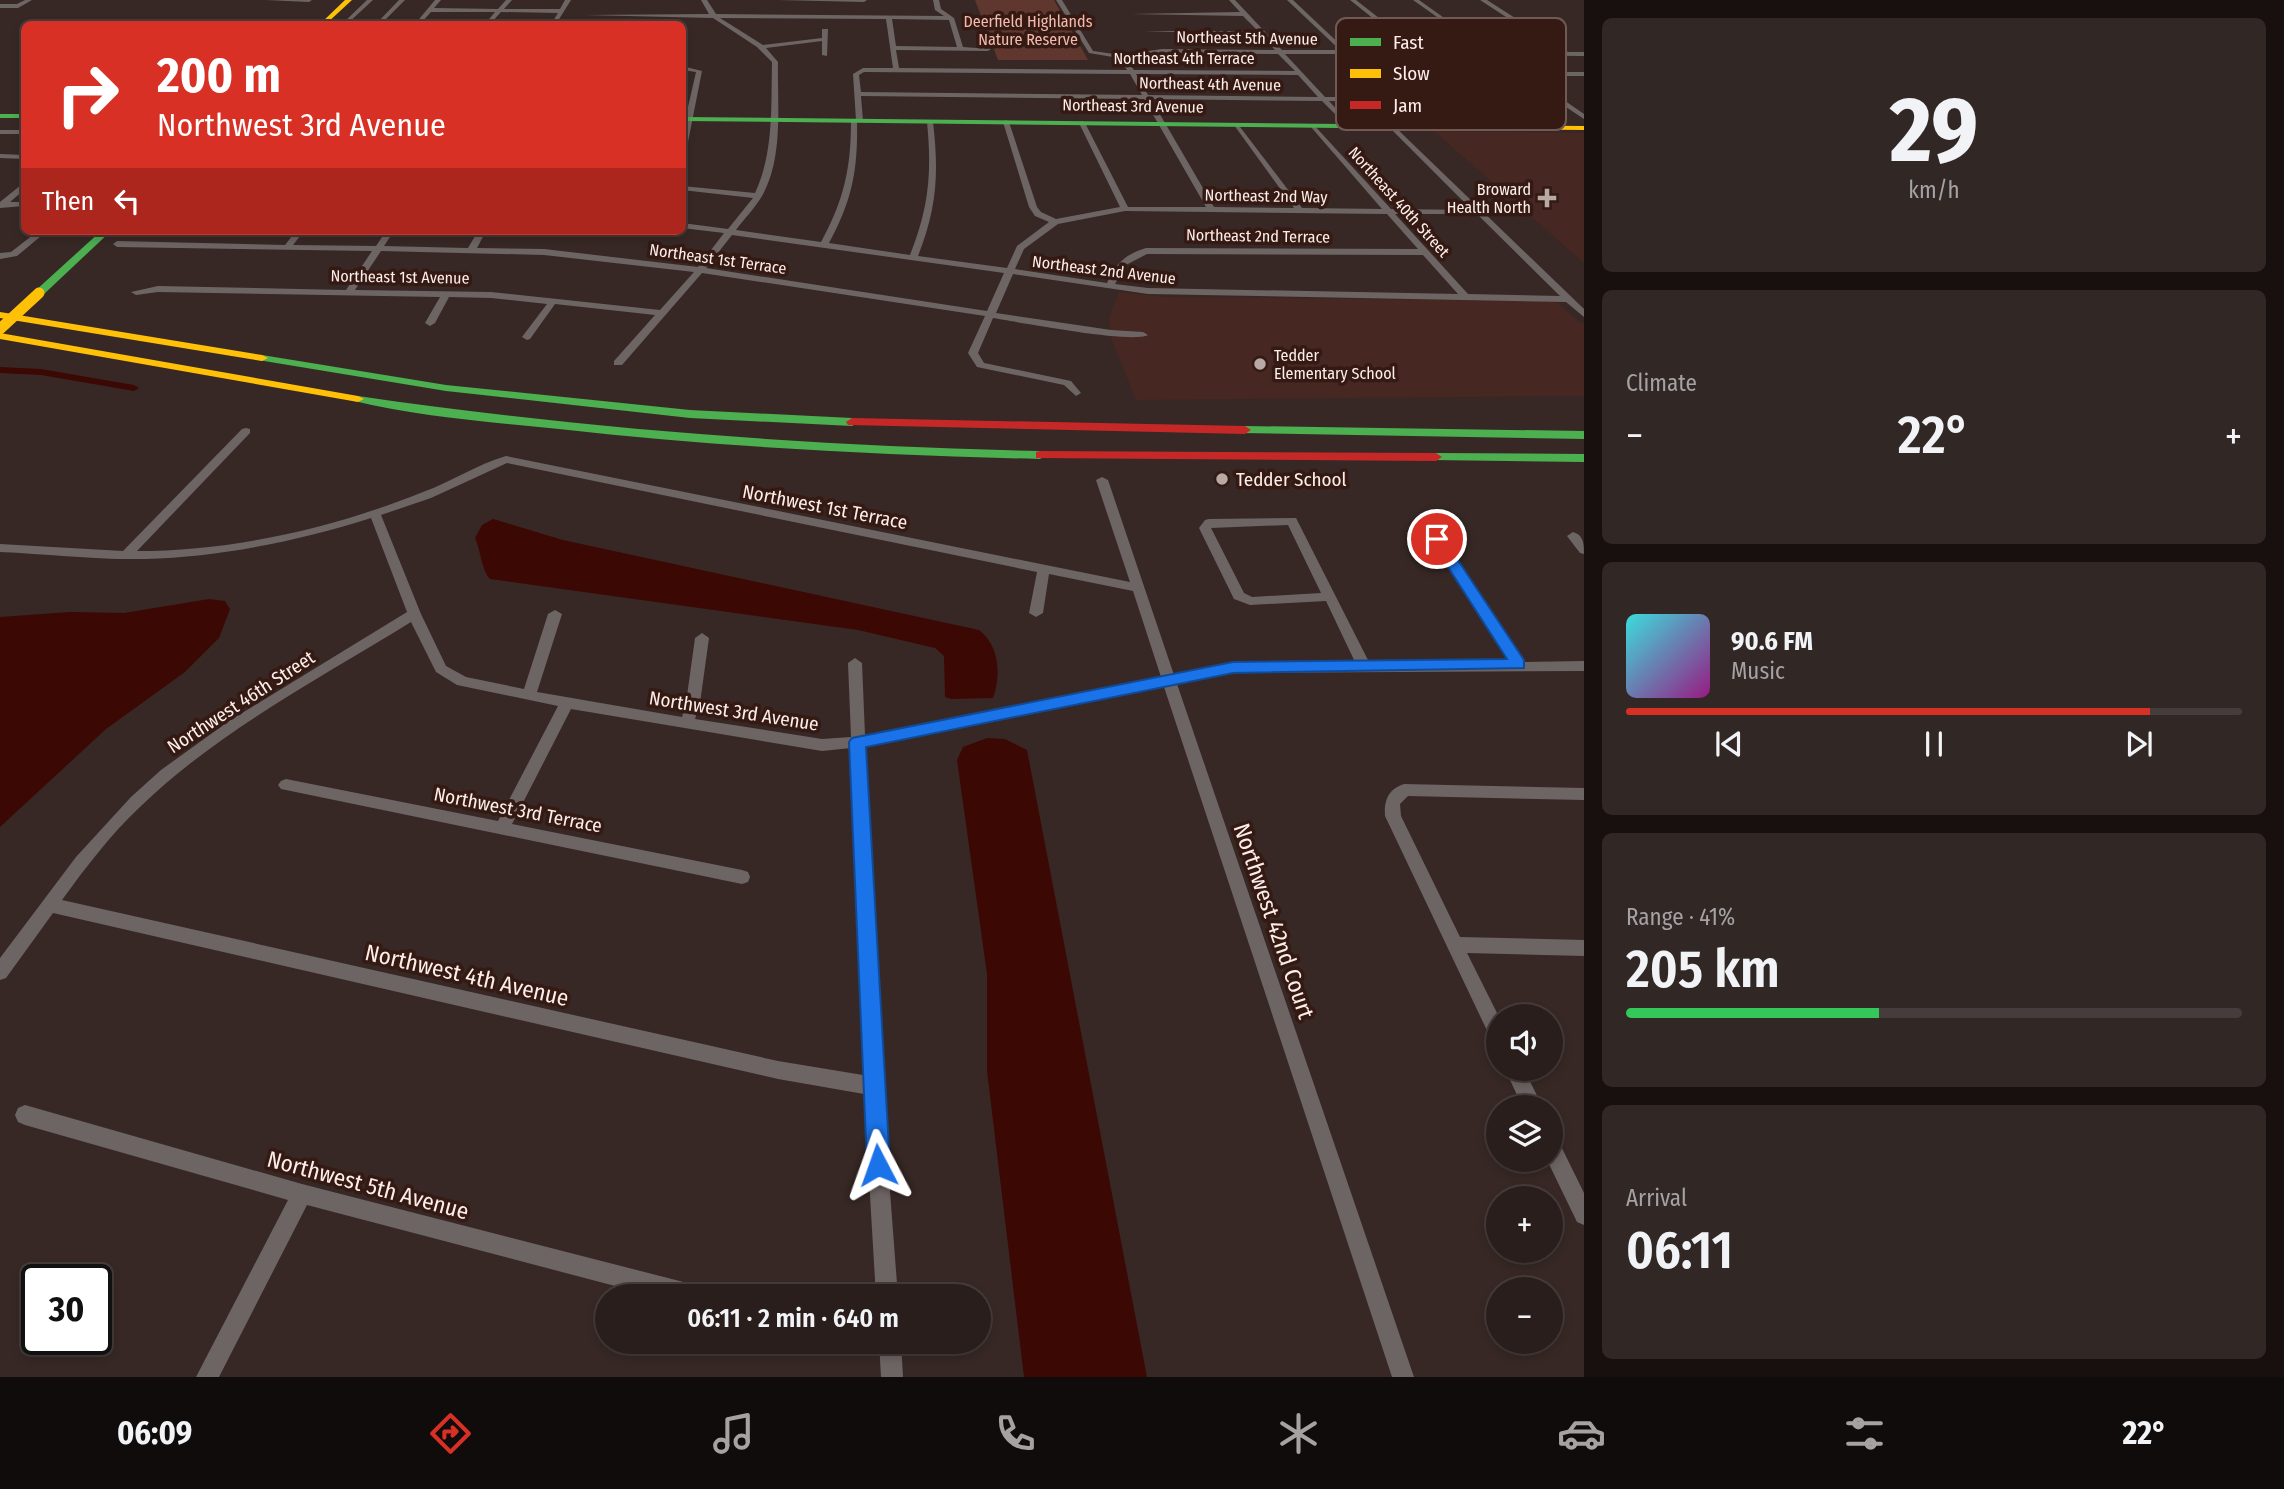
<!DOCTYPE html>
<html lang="en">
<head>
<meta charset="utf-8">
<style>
	:root { --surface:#291e1c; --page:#312725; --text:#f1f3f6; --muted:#a5a2a3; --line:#453c3b; --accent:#d93025 }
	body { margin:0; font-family:"Fira Sans Condensed",sans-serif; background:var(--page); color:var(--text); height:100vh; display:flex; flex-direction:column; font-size:26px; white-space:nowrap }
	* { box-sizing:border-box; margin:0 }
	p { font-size:23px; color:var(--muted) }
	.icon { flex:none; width:38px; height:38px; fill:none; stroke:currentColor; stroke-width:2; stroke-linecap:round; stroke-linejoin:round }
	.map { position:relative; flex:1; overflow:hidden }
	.panel { display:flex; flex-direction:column; gap:18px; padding:18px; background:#17100f; width:700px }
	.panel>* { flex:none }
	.top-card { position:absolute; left:21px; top:21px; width:665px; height:214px; border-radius:10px; box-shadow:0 4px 10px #0003,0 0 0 2px var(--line); background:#d93025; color:#fff; overflow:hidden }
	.controls { position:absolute; left:1486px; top:1004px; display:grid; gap:14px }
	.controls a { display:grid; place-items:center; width:77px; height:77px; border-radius:50%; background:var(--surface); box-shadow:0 4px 10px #0003,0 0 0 2px var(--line); font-size:35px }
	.speed { position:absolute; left:21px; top:1264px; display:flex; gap:14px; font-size:35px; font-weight:700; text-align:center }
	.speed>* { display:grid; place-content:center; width:91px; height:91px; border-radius:50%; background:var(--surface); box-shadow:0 4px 10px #0003,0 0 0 2px var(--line); line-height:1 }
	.speed .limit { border:4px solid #111; border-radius:10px; background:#fff; color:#111 }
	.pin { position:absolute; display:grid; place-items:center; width:60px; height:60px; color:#fff; margin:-30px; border:4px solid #fff; border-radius:50%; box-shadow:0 2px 7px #0007 }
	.me { position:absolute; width:77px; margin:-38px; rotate:356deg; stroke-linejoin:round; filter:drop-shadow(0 0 5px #0008) }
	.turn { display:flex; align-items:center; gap:24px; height:147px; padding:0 21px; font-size:32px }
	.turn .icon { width:91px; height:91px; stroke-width:2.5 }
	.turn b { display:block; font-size:49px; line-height:60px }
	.then { display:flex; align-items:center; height:66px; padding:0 21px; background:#0003; gap:14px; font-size:26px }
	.big { font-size:52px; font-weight:600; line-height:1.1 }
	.panel .card { flex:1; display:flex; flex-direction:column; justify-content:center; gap:10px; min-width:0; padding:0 24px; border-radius:10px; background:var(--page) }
	.panel .dial { align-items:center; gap:0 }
	.dial b { font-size:91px; line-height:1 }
	.song { display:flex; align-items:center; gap:21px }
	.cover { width:84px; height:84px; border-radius:10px; background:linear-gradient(135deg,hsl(180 70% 55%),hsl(310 70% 35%)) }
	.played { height:7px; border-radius:4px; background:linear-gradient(90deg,var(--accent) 85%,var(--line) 85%) }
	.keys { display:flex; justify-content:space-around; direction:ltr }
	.heat { display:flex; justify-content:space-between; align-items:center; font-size:38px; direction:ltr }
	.charge { height:10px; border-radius:5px; background:linear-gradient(90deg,#34c759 41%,var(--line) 0) }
	.trip { position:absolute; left:595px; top:1284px; width:396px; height:70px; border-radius:35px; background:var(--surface); box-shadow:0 4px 10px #0003,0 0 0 2px var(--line); font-weight:600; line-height:70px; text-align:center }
	.tab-bar { display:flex; height:112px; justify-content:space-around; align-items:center; background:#100c0b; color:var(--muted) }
	.tab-bar .icon { width:49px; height:49px }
	.tab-bar .on { color:var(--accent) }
	.tab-bar b { font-size:32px; color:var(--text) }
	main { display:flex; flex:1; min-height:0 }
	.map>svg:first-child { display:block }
	.built { fill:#472721 }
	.green { fill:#60372f }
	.water { fill:#3c0803 }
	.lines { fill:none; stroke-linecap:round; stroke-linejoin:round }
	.canal { fill:#3c0803; fill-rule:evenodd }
	.street { fill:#6d6564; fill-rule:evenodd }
	.fast { fill:#4caf50; fill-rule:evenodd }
	.slow { fill:#ffc107; fill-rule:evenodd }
	.jam { fill:#c62828; fill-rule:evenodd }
	.slow-bridge { stroke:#ffc107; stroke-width:11 }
	.route { fill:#1a73e8; stroke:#114b97; stroke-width:2 }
	.poi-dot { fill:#b8a9a5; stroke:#351a14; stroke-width:2.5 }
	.labels { text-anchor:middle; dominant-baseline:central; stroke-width:7; stroke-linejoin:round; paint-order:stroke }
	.far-park-label { font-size:16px; fill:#f4baad; stroke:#351a14 }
	.far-street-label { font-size:16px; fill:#feeeea; stroke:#351a14 }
	.far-poi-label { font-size:16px; fill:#feeeea; stroke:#351a14; text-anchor:end }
	.poi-label { font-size:19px; fill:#feeeea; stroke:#351a14; text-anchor:start }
	.street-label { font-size:19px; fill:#feeeea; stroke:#351a14 }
	.near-street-label { font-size:23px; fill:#feeeea; stroke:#351a14 }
	.key { fill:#351a14; stroke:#715a54; stroke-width:2 }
	.key-label { font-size:19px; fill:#feeeea }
</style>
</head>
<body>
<main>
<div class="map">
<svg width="1584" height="1377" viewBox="0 0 1584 1377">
	<rect width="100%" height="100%" fill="#372825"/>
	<!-- built -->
	<path class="built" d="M 1434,131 L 1584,133 L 1584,263 Z
		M 1119,292 L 1164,297 L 1556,301 L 1580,323 L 1584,324 L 1584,396 L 1136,400 L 1111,338 L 1109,318 Z"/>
	<!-- green -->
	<path class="green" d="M 975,0 L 1054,0 L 1088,60 L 998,60 Z"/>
	<!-- water -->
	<path class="water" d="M 493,519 L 563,540 L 979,630 C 1000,646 1001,676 993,698 L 951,699 L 945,697 L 944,656 L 935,648 L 858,630 L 490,579 C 481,569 481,551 475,538 L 482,525 Z
		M 209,599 L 225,601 L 230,609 L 219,638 L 185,672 L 106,729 L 0,827 L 0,617 L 70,612 L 124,613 Z
		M 987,738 L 1005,739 L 1027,750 L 1147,1377 L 1024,1377 L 987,1071 L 987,974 L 957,760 L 963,747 Z"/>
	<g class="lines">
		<!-- canal -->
		<path class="canal" d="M 0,367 L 41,369 L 134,385 L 139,388 L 134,391 L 41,375 L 0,373 Z"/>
		<!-- street -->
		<path class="street" d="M 25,0 L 32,0 L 18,8 L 0,8 L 0,4 L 17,4 Z
			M 266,0 L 312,0 L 309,2 Z
			M 367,0 L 373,0 L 347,24 L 342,24 Z
			M 399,0 L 405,0 L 381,24 L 376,24 Z
			M 435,0 L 441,0 L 434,8 L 498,9 L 506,0 L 512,0 L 504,9 L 560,9 L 565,0 L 571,0 L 556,24 L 551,24 L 558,13 L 501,12 L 490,24 L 485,24 L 495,12 L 431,12 L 420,24 L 415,24 Z
			M 701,0 L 707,0 L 716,14 L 944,16 L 935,10 L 933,0 L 939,0 L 941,9 L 954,18 L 963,47 L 991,49 L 988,51 L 896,50 L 899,68 L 1127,70 L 1119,58 L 1089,53 L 1056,0 L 1062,0 L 1093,51 L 1121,55 L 1162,49 L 1275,50 L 1261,35 L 1144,31 L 1258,31 L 1243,16 L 1131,14 L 1240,12 L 1229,0 L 1235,0 L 1282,50 L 1340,50 L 1287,0 L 1293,0 L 1347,51 L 1414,51 L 1350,0 L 1356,0 L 1421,51 L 1485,51 L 1413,0 L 1419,0 L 1492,52 L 1560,52 L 1480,0 L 1487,0 L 1568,52 L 1584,52 L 1584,56 L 1351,54 L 1370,72 L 1584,72 L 1584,76 L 1529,76 L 1584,114 L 1584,119 L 1560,103 L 1329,101 L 1351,125 L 1349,128 L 1322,101 L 1151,99 L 1214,207 L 1294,208 L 1234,125 L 1237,123 L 1302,208 L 1382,209 L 1311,127 L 1313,124 L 1391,209 L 1472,210 L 1388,126 L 1393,125 L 1584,309 L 1584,317 L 1566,302 L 1148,294 L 1013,274 L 996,313 L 1111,330 L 1143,332 L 1148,335 C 1133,344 1018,322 993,318 L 978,353 L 984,363 L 1071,381 L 1081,393 L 1076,396 L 1064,385 L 977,367 L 968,353 L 985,316 L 702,273 L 622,365 L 614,365 L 614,361 L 655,315 L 555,304 L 530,339 L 527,340 L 522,337 L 547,304 L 491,298 L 449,297 L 435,323 L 430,326 L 425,323 L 440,297 L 158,292 L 136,295 L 131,292 L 158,286 L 346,290 L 372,251 L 117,247 L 113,244 L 117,241 L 285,245 L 296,231 L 304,231 L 293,245 L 376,246 L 386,231 L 394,231 L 384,246 L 468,248 L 478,231 L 486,231 L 477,248 L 544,249 L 698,267 L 724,233 L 682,228 L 682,223 L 728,229 L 753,198 L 682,190 L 682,186 L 755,193 C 774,153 771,106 772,62 L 757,47 L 713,18 L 585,15 L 709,14 ZM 720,18 L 886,19 L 893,68 L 863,68 L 853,74 L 856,120 L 851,121 C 851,168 844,200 821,242 L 736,230 C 744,219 755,208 762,196 C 784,157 777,104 778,62 L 766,48 L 822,41 L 822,55 L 827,56 L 828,29 L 822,29 L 822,38 L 763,45 ZM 892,19 L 949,20 L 957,47 L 896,46 ZM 1162,53 L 1278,54 L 1295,71 L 1134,70 L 1125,58 ZM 1285,54 L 1344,54 L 1389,97 L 1325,97 ZM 864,72 L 1130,74 L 1142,95 L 861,92 L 859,75 ZM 1136,74 L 1298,75 L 1318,97 L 1148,95 ZM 1374,76 L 1521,76 L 1554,99 L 1397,97 ZM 861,96 L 1144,99 L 1206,207 L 1128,207 L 1085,123 L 1082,121 L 1079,123 L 1120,207 L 1056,219 L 1041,212 L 1037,207 L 1009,122 L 1006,120 L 1003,122 L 1029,207 L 1035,216 L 1049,222 L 1017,246 L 1007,268 L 918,256 C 937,208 939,173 933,122 L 930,120 L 927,122 C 932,173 929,207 910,255 L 829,243 C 852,201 858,170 857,122 L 863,121 ZM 1125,211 L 1387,214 L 1418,249 L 1146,248 C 1126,254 1116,263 1107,283 L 1015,269 L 1024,249 L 1058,224 ZM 1395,214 L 1477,214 L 1560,296 L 1468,294 ZM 732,235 L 1004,273 L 987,311 L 706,268 ZM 381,251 L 544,255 L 694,272 L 660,310 L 491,292 L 355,290 ZM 1147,254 L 1423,255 L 1458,294 L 1148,288 L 1115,284 L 1126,265 Z
			M 778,0 L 867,0 L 864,2 Z
			M 682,66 L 702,71 L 686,152 L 682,154 L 682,133 L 696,72 L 682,70 Z
			M 0,130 L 24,130 L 24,134 L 0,134 Z
			M 0,154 L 24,155 L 24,159 L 0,158 Z
			M 21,185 L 24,185 L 24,190 L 10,202 L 24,202 L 24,206 L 0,208 L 0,202 Z
			M 38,231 L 47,231 L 17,256 L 0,259 L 0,253 L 11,252 Z
			M 246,428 L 250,429 L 250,433 L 137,551 C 233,551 334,528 423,492 C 451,482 478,464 506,456 L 1130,582 L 1096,480 L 1102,477 L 1108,480 L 1174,675 L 1233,663 L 1355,662 L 1326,601 L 1250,605 L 1234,599 L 1199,528 L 1205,520 L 1209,519 L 1296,518 L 1369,662 L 1510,662 L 1431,539 L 1437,535 L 1441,536 L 1524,662 L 1584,661 L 1584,671 L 1233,673 L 1177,684 L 1414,1377 L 1392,1377 L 1164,687 L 866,746 L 882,1086 L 898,1297 L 876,1297 L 864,1094 L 778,1079 L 53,913 L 6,978 L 0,980 L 0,958 L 76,857 L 131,797 L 161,770 L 229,721 L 407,612 L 371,518 C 298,541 221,557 145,559 C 96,560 48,554 0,552 L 0,544 L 123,551 L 242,429 ZM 507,463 L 1037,572 L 1029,613 L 1036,617 L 1043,613 L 1049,574 L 1133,591 L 1161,677 L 865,735 L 862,663 L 855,658 L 848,663 L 851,737 L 822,739 L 695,719 L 700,703 L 709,638 L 702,633 L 695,638 L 686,703 L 682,717 L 537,692 L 562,614 L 555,610 L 548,614 L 524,689 L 466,677 L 446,666 L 421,614 L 381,515 L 431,498 ZM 1288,525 L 1321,593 L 1252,597 L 1244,593 L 1211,528 ZM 411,622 L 436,672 L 457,685 L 558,706 L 498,821 L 286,779 L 281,781 L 278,785 L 281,789 L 742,884 L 748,882 L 750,877 L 748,872 L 742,870 L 512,824 L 571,709 L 822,751 L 851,748 L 863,1075 L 778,1061 L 62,900 C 86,867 111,834 141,806 C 220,730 319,679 411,622 Z
			M 1573,532 C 1584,535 1584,545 1584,554 L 1580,553 L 1567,536 Z
			M 1404,784 L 1584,788 L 1584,800 L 1408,796 L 1400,804 L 1401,816 L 1460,937 L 1584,940 L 1584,956 L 1467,953 L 1499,1017 L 1498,1044 L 1492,1041 L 1385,816 C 1384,801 1388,789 1404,784 Z
			M 1505,1069 L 1524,1069 L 1543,1108 L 1523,1108 Z
			M 25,1105 L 302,1184 L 699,1286 L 707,1289 L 710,1297 L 657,1297 L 307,1205 L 219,1377 L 196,1377 L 288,1200 L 25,1125 L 18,1122 L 15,1115 L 18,1108 Z
			M 1550,1135 L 1557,1138 L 1584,1193 L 1584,1225 L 1577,1222 L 1547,1160 L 1550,1160 Z
			M 879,1342 L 901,1342 L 903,1377 L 881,1377 Z"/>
		<!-- fast -->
		<path class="fast" d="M 0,114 L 24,114 L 24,118 L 0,118 Z
			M 682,117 L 1341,124 L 1345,126 L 1341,128 L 682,121 Z
			M 101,231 L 111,231 L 43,295 L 35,295 L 35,291 Z
			M 262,355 L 446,385 L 690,410 L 852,418 L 858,422 L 852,426 L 690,418 L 446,391 L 258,360 L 256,358 Z
			M 358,396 C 585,429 811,446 1040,451 L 1046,455 L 1040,459 C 879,455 719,447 559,429 C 491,422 420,417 354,401 L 354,397 Z
			M 1245,426 L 1584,431 L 1584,439 L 1241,433 L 1239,430 Z
			M 1436,453 L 1584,454 L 1584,462 L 1432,460 L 1430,457 Z"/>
		<!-- slow -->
		<path class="slow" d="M 345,0 L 352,0 L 326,24 L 320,24 Z
			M 1338,124 L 1584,126 L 1584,130 L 1341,128 Z
			M 0,312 L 262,355 L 268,358 L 262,361 L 0,318 Z
			M 0,333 L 358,396 L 364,399 L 358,402 L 0,339 Z"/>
		<!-- jam -->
		<path class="jam" d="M 852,418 L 1245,426 L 1251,430 L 1245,434 L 848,425 L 846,422 Z
			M 1040,451 L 1436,453 L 1442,457 L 1436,461 L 1036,458 L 1036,452 Z"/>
		<!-- slow-bridge -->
		<path class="slow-bridge" d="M 0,329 L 39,293"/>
	</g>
	<!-- route -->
	<path class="route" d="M 1437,534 L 1442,536 L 1524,660 L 1524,668 L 1233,673 L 866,747 L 890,1165 L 887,1173 L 878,1176 L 870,1173 L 867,1165 L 849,742 L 852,738 L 1233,662 L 1507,659 L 1430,539 Z"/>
	<!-- markers -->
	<g class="poi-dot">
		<path d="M1543.5 187.5h7v7h7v7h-7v7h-7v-7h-7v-7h7z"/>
		<circle cx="1260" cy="364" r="7"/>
		<circle cx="1222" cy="479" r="7"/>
	</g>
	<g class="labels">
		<!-- far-park labels -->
		<g class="far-park-label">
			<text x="1028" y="21">Deerfield Highlands<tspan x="1028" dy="18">Nature Reserve</tspan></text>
		</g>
		<!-- far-street labels -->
		<g class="far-street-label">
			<text transform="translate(1247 38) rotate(1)">Northeast 5th Avenue</text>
			<text x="1184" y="58">Northeast 4th Terrace</text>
			<text transform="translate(1210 84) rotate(1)">Northeast 4th Avenue</text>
			<text transform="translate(1133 106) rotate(1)">Northeast 3rd Avenue</text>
			<text transform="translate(1266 196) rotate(1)">Northeast 2nd Way</text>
			<text transform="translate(1399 202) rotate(48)">Northeast 40th Street</text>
			<text transform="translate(1258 236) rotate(1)">Northeast 2nd Terrace</text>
			<text transform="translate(718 259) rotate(8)">Northeast 1st Terrace</text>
			<text transform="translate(1104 270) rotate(7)">Northeast 2nd Avenue</text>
			<text transform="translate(400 277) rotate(1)">Northeast 1st Avenue</text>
		</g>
		<!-- far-poi labels -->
		<g class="far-poi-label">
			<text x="1531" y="189">Broward<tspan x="1531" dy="18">Health North</tspan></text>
			<text x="1274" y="355" text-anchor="start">Tedder<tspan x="1274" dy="18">Elementary School</tspan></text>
		</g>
		<!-- poi labels -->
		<g class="poi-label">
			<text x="1236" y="479">Tedder School</text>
		</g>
		<!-- street labels -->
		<g class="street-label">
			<text transform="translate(825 507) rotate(11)">Northwest 1st Terrace</text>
			<text transform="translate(241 702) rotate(-33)">Northwest 46th Street</text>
			<text transform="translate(734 711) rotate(9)">Northwest 3rd Avenue</text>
			<text transform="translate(518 810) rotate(11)">Northwest 3rd Terrace</text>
		</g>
		<!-- near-street labels -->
		<g class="near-street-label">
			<text transform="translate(1274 921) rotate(71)">Northwest 42nd Court</text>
			<text transform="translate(467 975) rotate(13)">Northwest 4th Avenue</text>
			<text transform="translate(368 1185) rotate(15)">Northwest 5th Avenue</text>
		</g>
	</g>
	<!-- legend -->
	<rect x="1336" y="18" width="230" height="112" rx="10" class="key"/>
	<rect x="1350" y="38" width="31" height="8" fill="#4caf50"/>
	<rect x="1350" y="69" width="31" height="9" fill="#ffc107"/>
	<rect x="1350" y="101" width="31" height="8" fill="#c62828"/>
	<g class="key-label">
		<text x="1393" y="49">Fast</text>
		<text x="1393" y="80">Slow</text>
		<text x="1393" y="112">Jam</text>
	</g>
</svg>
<div class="controls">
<a><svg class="icon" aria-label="sound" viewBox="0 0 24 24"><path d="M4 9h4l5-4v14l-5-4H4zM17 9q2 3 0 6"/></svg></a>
<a><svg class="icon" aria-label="layers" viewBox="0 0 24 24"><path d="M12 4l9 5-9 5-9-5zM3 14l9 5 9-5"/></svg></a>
<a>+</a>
<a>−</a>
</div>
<div class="speed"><div class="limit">30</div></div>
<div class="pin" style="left:1437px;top:539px;background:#d93025"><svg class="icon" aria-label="arrive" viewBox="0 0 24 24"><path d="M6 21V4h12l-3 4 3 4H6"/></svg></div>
<svg class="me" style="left:878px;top:1165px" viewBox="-20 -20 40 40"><path d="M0-17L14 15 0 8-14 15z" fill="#1a73e8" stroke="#fff" stroke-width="4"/></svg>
<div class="trip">06:11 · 2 min · 640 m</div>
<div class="top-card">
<div class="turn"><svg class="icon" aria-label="right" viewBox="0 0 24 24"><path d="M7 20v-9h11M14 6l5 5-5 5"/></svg><div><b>200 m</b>Northwest 3rd Avenue</div></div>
<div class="then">Then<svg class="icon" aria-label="left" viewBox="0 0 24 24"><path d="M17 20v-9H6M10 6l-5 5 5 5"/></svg></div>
</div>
</div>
<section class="panel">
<div class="card dial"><b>29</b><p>km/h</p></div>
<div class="card"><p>Climate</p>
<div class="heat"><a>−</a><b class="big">22°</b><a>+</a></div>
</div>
<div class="card">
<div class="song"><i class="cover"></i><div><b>90.6 FM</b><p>Music</p></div></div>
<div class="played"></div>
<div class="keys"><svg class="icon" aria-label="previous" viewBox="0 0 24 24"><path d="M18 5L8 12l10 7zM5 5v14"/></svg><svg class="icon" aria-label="pause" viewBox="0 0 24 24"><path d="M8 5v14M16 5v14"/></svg><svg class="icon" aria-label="next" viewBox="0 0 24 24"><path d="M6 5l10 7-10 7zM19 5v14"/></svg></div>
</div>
<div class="card"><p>Range · 41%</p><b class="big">205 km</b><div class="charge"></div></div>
<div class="card"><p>Arrival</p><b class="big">06:11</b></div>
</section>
</main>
<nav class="tab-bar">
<b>06:09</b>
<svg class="icon on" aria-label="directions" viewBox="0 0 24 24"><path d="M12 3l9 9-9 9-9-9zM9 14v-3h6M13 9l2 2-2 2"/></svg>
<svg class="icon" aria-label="music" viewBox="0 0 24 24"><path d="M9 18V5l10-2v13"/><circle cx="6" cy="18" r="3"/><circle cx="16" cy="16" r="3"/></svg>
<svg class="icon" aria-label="phone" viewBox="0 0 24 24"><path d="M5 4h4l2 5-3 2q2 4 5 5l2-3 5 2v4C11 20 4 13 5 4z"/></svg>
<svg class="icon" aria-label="climate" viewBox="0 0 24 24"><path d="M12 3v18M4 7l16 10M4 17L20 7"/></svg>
<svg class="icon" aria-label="car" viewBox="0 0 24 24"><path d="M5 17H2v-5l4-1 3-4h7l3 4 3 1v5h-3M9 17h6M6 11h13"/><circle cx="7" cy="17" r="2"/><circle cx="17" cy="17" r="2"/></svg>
<svg class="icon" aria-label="filters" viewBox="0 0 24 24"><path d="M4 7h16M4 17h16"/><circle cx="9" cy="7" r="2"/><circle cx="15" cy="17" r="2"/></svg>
<b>22°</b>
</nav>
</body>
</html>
